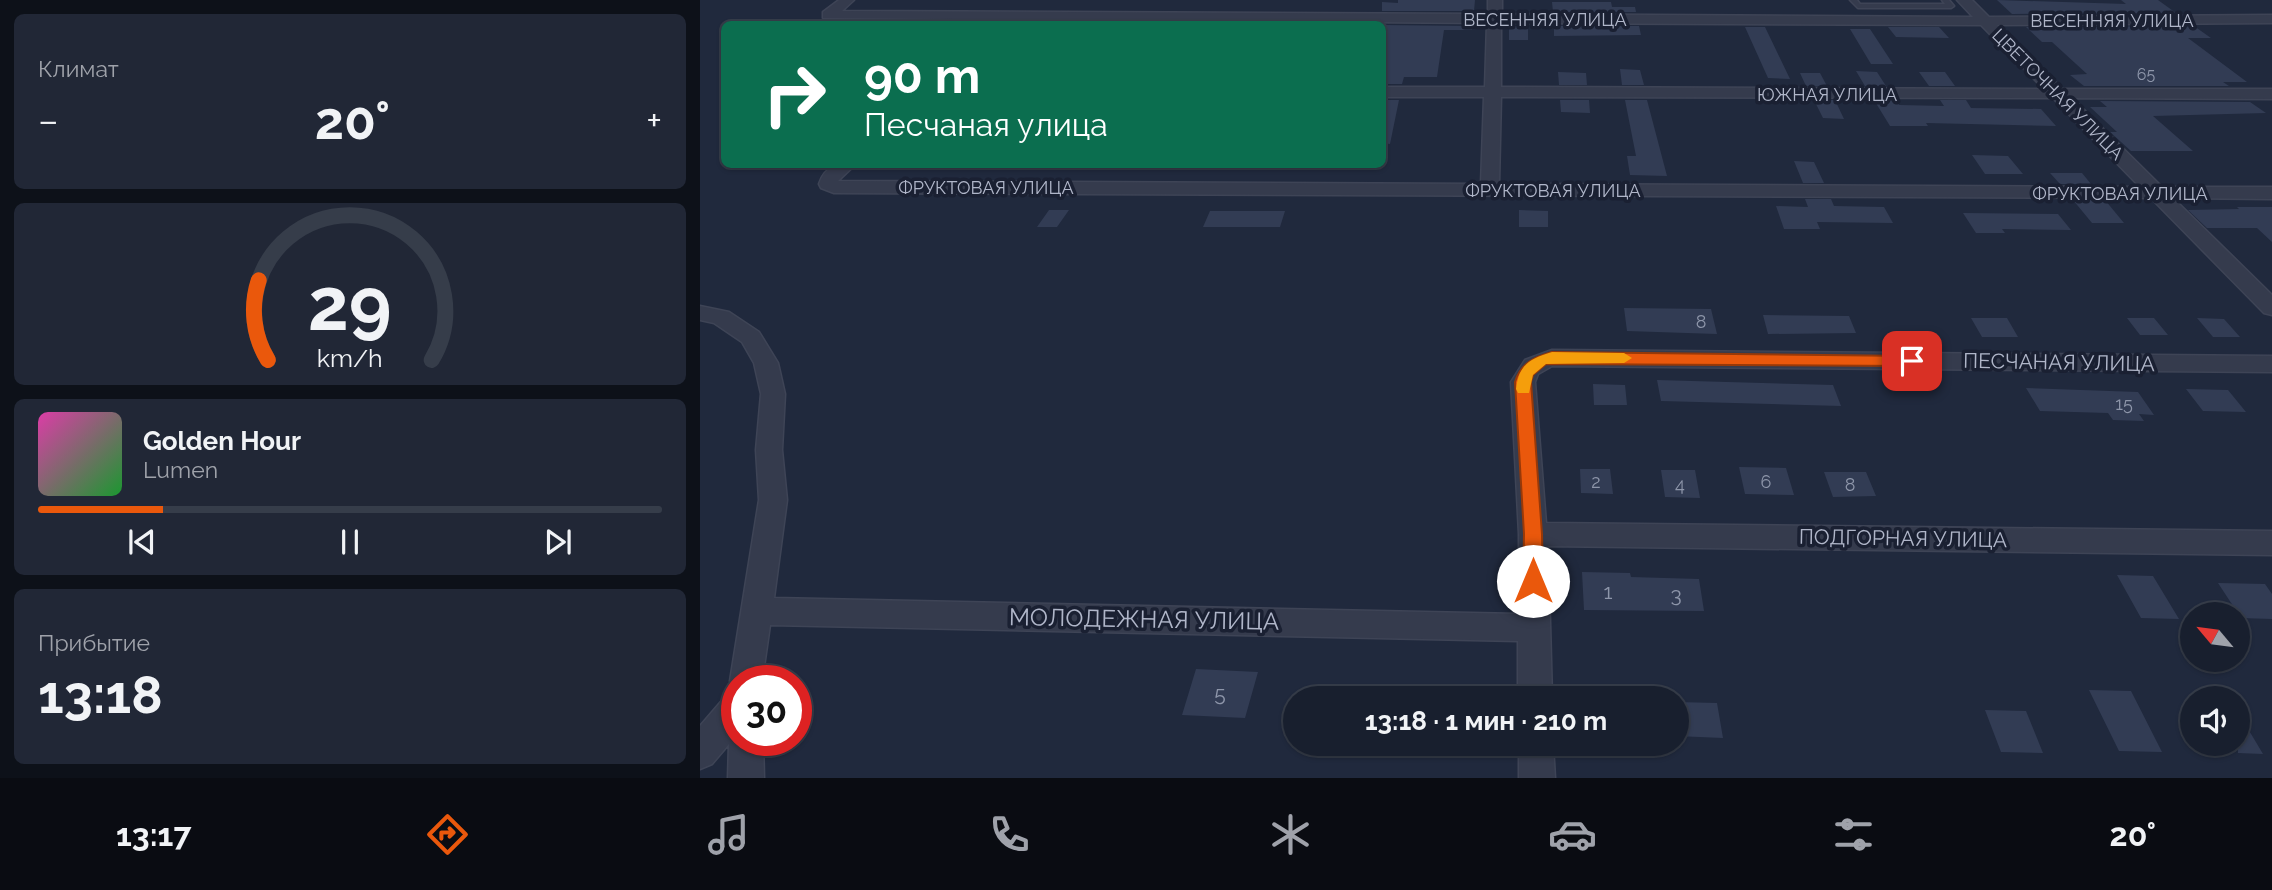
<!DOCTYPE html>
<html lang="ru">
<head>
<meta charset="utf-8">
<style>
	:root { --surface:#181f2e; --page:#212736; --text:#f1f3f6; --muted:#9fa2aa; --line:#363d4a; --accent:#ea580c }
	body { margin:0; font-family:Raleway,sans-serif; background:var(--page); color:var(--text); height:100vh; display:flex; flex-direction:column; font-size:26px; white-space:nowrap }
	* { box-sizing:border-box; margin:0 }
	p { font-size:23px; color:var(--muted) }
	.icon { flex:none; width:38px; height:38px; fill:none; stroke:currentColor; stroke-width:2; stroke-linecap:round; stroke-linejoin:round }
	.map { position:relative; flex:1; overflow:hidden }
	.panel { display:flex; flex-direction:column; gap:14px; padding:14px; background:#0d1119; width:700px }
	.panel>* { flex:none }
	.guide { position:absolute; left:21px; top:21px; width:665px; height:147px; border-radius:10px; box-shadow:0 2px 5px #0004,0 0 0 2px var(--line); background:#0b6e4f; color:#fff; overflow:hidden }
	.needle { width:46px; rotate:299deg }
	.buttons { position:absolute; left:1480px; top:602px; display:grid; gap:14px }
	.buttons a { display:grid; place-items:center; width:70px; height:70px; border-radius:50%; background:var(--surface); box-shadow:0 2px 5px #0004,0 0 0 2px var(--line); font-size:35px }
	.speed { position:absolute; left:21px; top:665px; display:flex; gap:14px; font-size:35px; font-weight:700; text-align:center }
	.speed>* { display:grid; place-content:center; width:91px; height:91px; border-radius:50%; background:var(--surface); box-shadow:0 2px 5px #0004,0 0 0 2px var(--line); line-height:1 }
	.speed .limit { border:10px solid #d22; background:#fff; color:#111 }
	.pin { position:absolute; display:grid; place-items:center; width:60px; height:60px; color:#fff; margin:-30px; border-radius:14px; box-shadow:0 4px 10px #0006 }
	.me { position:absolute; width:77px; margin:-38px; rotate:0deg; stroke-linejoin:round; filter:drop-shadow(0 0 5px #0008) }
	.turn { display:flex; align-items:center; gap:24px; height:147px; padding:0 28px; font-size:32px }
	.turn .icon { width:91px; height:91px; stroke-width:2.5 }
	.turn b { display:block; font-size:49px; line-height:60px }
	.big { font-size:52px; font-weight:700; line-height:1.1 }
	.panel .card { flex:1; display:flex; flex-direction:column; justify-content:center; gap:10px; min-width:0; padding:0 24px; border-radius:10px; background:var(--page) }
	.panel .dial { align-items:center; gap:0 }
	.dial svg { height:182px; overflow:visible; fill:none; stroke:var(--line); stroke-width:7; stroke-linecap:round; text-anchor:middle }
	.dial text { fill:var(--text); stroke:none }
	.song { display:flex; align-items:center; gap:21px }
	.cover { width:84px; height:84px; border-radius:10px; background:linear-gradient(135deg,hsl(320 70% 55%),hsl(130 70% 35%)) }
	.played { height:7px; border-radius:4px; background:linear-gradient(90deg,var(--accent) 20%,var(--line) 20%) }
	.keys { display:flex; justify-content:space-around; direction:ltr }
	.heat { display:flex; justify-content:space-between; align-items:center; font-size:38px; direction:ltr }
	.trip { position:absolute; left:583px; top:686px; width:406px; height:70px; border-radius:35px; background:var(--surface); box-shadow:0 2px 5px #0004,0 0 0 2px var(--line); font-weight:700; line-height:70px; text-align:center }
	.tab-bar { display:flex; height:112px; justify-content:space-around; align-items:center; background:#0a0c12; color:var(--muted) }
	.tab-bar .icon { width:49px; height:49px }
	.tab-bar .on { color:var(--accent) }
	.tab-bar b { font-size:32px; color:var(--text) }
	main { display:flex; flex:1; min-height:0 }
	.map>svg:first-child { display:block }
	.building { fill:#323c54 }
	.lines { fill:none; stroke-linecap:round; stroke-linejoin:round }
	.lane-casing { stroke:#3e4456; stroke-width:3 }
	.street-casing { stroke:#3e4456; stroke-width:3 }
	.lane { fill:#353b4d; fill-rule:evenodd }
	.street { fill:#353b4d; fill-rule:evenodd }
	.route { fill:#ea580c; stroke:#983908; stroke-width:2 }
	.slow { fill:#f59e0b }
	.labels { text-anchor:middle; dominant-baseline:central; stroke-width:7; stroke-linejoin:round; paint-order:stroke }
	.far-number-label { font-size:16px; fill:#8e96aa }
	.far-street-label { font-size:18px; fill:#b0b6c9; stroke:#1a2032 }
	.number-label { font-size:18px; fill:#8e96aa }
	.street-label { font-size:21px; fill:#b0b6c9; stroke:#1a2032 }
	.near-number-label { font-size:21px; fill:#8e96aa }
	.near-street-label { font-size:24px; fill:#b0b6c9; stroke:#1a2032 }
</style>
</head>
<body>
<main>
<section class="panel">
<div class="card"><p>Климат</p>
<div class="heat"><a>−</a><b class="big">20°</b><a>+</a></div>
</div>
<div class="card dial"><svg viewBox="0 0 100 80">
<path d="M14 69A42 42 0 1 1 86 69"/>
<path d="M14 69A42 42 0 0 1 10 34" stroke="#ea580c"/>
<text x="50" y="56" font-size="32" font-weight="700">29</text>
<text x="50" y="72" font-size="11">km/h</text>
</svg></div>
<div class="card">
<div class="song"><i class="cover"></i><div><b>Golden Hour</b><p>Lumen</p></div></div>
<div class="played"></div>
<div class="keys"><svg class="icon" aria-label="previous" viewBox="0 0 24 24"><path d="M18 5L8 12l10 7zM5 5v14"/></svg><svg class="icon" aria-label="pause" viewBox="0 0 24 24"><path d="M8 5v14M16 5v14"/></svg><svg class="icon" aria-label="next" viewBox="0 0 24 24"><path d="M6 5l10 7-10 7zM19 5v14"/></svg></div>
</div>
<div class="card"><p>Прибытие</p><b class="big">13:18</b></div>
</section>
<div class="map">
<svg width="1572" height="778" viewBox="0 0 1572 778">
	<rect width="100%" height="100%" fill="#20293d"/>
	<!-- building -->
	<path class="building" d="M 698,0 L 775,0 L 774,11 L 682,11 L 682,2 L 698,3 Z
		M 1297,0 L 1426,4 L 1421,0 L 1458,0 L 1476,13 L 1312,14 Z
		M 852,2 L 911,2 L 912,7 L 935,7 L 936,12 L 853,12 Z
		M 682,25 L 773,26 L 772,30 L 744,30 L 737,77 L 704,77 L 702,84 L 682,84 Z
		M 809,26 L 828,26 L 828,40 L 809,40 Z
		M 854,26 L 939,26 L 941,35 L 854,36 Z
		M 1494,26 L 1511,38 L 1488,38 L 1547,82 L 1523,82 L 1529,86 L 1384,86 L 1370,75 L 1387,74 L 1352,42 L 1342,42 L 1326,27 Z
		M 1045,27 L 1065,27 L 1090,79 L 1068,78 Z
		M 1188,27 L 1239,27 L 1249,38 L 1196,37 Z
		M 1150,29 L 1170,29 L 1193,64 L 1171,64 Z
		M 920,69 L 940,70 L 944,85 L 922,85 Z
		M 1156,71 L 1177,72 L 1186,86 L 1165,86 Z
		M 858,72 L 886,73 L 887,85 L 859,85 Z
		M 1219,72 L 1245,72 L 1255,86 L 1229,86 Z
		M 1100,73 L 1120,73 L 1127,86 L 1106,86 Z
		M 682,100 L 699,100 L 690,144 L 682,143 Z
		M 860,100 L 889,100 L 890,113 L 861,112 Z
		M 925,100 L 947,100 L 967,176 L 930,175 L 927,156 L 936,156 Z
		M 1114,100 L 1135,100 L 1144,119 L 1123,118 Z
		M 1174,100 L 1196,100 L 1199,105 L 1244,106 L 1240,100 L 1266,100 L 1271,108 L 1341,109 L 1356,126 L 1226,123 L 1228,126 L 1190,126 Z
		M 1400,101 L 1550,102 L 1566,113 L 1453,116 L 1493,151 L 1431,151 L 1410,132 L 1417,132 L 1390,107 L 1407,107 Z
		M 1272,155 L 1308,156 L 1323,174 L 1285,174 Z
		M 1094,161 L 1114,162 L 1124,183 L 1103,183 Z
		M 1350,173 L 1382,173 L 1391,184 L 1360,184 Z
		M 1105,199 L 1131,199 L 1134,206 L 1184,207 L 1193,223 L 1117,222 L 1120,229 L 1084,229 L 1076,206 L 1108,207 Z
		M 1373,200 L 1405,200 L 1424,223 L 1392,223 Z
		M 1537,207 L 1572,207 L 1572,242 L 1557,228 L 1507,228 L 1488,210 L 1539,209 Z
		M 349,210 L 369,210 L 357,227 L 337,227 Z
		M 819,210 L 848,211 L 848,227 L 819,227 Z
		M 510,211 L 585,211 L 580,227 L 503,227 Z
		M 1263,213 L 1358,214 L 1371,230 L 1302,229 L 1305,233 L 1276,233 Z
		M 924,308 L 1011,309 L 1017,334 L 927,331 Z
		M 1063,315 L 1149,316 L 1156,333 L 1068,334 Z
		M 1271,318 L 1307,318 L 1318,337 L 1282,337 Z
		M 1427,318 L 1454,318 L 1468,335 L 1440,335 Z
		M 1497,318 L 1524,319 L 1540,337 L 1513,337 Z
		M 957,380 L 1133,385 L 1141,406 L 961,401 Z
		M 893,384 L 925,385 L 927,405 L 894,405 Z
		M 1326,388 L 1438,392 L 1454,415 L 1439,414 L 1444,421 L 1413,420 L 1408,413 L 1340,411 Z
		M 1486,389 L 1528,390 L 1546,412 L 1503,411 Z
		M 1039,467 L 1086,468 L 1094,495 L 1045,494 Z
		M 880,469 L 910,469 L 913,494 L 881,493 Z
		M 961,470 L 995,470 L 1000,498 L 965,497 Z
		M 1124,472 L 1166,472 L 1176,496 L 1133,497 Z
		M 882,572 L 930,573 L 931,577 L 999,579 L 1004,611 L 884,610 Z
		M 1417,575 L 1453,576 L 1479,619 L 1441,618 Z
		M 1518,583 L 1565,584 L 1572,594 L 1572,619 L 1541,618 Z
		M 496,669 L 558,672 L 545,718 L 482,715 Z
		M 1389,690 L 1431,691 L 1462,752 L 1419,751 Z
		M 976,702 L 1017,703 L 1023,738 L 976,736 Z
		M 1285,710 L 1326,711 L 1343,753 L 1301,752 Z
		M 1538,712 L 1563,754 L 1538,753 Z"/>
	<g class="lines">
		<!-- lane casing -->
		<g class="lane-casing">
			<path id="lane" d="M 1150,0 L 1157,0 L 1160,4 L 1245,4 L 1242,0 L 1249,0 L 1254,6 L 1251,8 L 1158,8 Z"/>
		</g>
		<!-- street casing -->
		<g class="street-casing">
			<path id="street" d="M 139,0 L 154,0 L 142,11 L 788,14 L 788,0 L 802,0 L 802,14 L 1273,17 L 1257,0 L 1272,0 L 1289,17 L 1572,15 L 1572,23 L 1297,25 L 1362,89 L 1572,89 L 1572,99 L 1372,98 L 1462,187 L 1572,187 L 1572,199 L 1473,198 L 1572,295 L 1572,315 L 1564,313 L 1451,198 L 134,193 L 121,188 L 119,184 C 125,165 138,164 156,164 L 138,181 L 781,184 L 784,97 L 682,97 L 682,87 L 785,87 L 787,23 L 123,18 L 123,12 ZM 801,23 L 1281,25 L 1344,89 L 801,87 ZM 801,97 L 1353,98 L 1440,187 L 799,184 Z
				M 0,306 L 29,312 L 59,332 L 78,363 L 85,394 L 82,450 L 87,500 L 74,598 L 819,614 L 819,534 L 811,382 L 825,360 L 852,350 L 1572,356 L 1572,372 L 852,366 L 838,374 L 835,382 L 846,523 L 1572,531 L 1572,555 L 848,546 L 852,698 L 818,698 L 818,641 L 70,625 L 62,681 L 37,681 L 37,740 L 63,740 L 64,778 L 28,778 L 29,744 L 12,764 L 0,769 L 0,726 L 25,697 L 37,692 L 30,681 L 59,500 L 56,450 L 61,394 L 54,363 L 42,342 L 14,323 L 0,320 Z
				M 819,744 L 853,744 L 855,778 L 819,778 Z"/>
		</g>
		<!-- lane -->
		<use href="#lane" class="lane"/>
		<!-- street -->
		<use href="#street" class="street"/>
	</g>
	<!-- route -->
	<path class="route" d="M 852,352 L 1212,356 L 1219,361 L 1212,366 L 846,364 L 833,375 L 831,382 L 842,534 L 843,581 L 840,587 L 833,589 L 826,587 L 823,581 L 824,534 L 815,382 C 820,364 834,357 852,352 Z"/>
	<!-- slow -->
	<path class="slow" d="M 852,352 L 924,353 L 932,358 L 924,363 L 846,364 L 833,375 L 829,393 L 818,393 L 816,389 C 819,365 829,359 852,352 Z"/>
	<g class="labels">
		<!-- far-number labels -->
		<g class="far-number-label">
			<text x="1446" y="74">65</text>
		</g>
		<!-- far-street labels -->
		<g class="far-street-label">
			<text x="845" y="19">ВЕСЕННЯЯ УЛИЦА</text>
			<text x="1412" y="20">ВЕСЕННЯЯ УЛИЦА</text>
			<text x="1127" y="94">ЮЖНАЯ УЛИЦА</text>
			<text transform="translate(1358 94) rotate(45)">ЦВЕТОЧНАЯ УЛИЦА</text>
			<text x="286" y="187">ФРУКТОВАЯ УЛИЦА</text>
			<text x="853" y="190">ФРУКТОВАЯ УЛИЦА</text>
			<text x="1420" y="193">ФРУКТОВАЯ УЛИЦА</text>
		</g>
		<!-- number labels -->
		<g class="number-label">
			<text x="1001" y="321">8</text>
			<text x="1424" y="403">15</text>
			<text x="896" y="481">2</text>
			<text x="1066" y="481">6</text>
			<text x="980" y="484">4</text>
			<text x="1150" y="484">8</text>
		</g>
		<!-- street labels -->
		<g class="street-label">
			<text transform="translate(1359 362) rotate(1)">ПЕСЧАНАЯ УЛИЦА</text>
			<text transform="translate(1203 538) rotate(1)">ПОДГОРНАЯ УЛИЦА</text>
		</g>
		<!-- near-number labels -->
		<g class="near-number-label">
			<text x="908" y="591">1</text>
			<text x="976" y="594">3</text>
			<text x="520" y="693">5</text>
		</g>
		<!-- near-street labels -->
		<g class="near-street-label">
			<text transform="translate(444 619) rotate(1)">МОЛОДЕЖНАЯ УЛИЦА</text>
		</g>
	</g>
</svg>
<div class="buttons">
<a><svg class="needle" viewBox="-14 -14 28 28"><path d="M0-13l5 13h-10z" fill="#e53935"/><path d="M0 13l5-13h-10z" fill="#9fa2aa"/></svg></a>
<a><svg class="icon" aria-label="sound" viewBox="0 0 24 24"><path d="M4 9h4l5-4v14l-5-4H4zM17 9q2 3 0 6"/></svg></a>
</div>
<div class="speed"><div class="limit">30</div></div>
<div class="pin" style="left:1212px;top:361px;background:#d93025"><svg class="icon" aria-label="arrive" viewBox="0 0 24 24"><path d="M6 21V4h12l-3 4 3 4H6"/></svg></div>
<svg class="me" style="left:833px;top:581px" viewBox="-20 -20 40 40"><circle r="19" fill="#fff"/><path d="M0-13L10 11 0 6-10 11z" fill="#ea580c"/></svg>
<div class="trip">13:18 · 1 мин · 210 m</div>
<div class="guide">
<div class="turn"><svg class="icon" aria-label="right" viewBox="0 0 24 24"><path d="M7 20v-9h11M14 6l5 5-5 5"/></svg><div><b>90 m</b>Песчаная улица</div></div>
</div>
</div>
</main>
<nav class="tab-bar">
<b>13:17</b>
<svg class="icon on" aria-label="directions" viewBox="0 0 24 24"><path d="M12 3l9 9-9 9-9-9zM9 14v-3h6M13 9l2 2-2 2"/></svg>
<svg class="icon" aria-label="music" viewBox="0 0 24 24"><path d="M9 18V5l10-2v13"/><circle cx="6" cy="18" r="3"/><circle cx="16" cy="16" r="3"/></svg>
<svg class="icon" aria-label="phone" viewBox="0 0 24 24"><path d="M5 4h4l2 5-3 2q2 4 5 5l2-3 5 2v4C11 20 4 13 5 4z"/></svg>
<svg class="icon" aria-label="climate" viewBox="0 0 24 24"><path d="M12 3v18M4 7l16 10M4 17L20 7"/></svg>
<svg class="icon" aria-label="car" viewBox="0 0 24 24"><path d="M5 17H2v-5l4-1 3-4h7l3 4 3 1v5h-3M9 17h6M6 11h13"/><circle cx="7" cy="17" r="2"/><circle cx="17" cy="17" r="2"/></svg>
<svg class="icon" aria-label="filters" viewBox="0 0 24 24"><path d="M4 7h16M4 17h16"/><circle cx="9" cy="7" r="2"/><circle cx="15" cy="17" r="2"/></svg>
<b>20°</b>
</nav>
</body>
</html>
